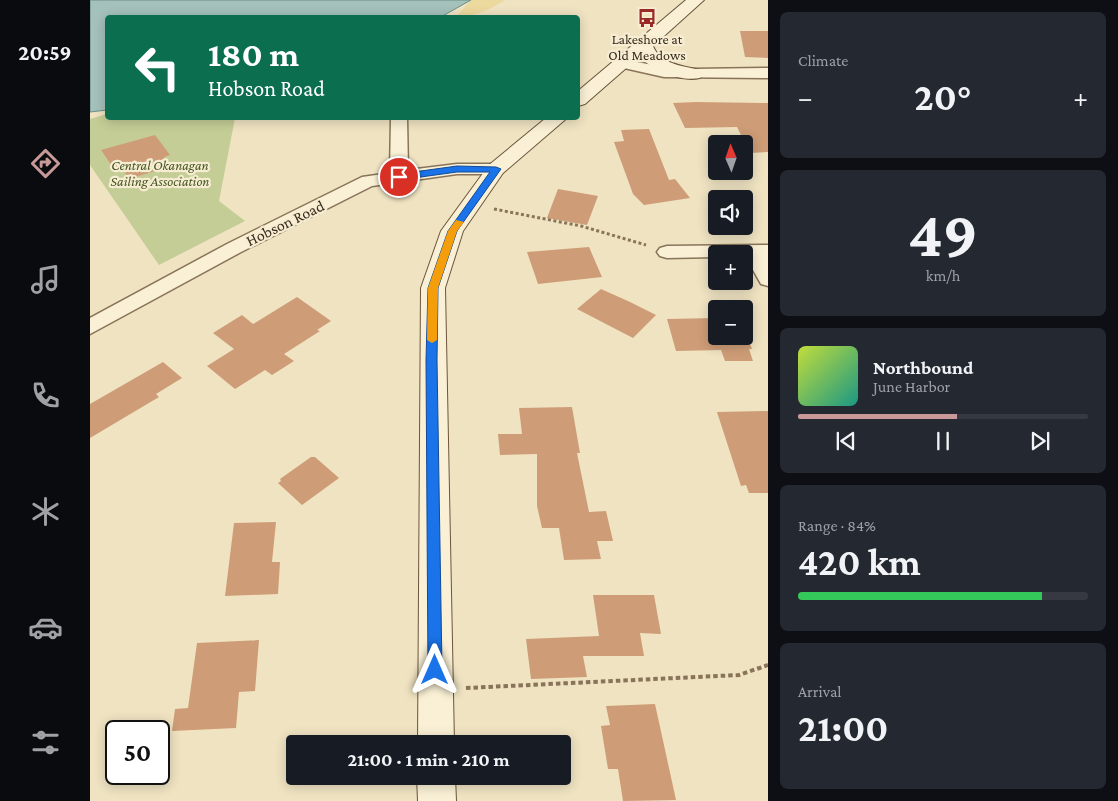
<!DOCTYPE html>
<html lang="en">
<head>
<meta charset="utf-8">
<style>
	:root { --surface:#171b24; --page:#242831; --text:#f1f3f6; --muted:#9ea1a6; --line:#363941; --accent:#c99999 }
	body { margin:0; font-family:"Crimson Pro",serif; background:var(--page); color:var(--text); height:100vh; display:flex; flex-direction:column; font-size:19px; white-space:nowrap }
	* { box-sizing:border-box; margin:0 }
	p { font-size:16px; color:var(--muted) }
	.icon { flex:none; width:28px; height:28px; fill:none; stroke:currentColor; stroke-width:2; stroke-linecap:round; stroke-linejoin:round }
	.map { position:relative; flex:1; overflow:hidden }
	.details { display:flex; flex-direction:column; gap:12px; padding:12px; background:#0d0f14; width:350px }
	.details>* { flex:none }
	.top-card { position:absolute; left:15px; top:15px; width:475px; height:105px; border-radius:5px; box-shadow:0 2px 12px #0003; background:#0b6e4f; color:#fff; overflow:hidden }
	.needle { width:32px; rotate:358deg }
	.buttons { position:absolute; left:618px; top:135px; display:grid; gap:10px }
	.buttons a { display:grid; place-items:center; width:45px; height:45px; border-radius:5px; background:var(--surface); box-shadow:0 2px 12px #0003; font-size:25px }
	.speed { position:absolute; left:15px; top:720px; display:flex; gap:10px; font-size:25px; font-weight:700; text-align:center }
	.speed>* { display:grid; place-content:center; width:65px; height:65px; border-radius:50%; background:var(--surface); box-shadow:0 2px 12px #0003; line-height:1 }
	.speed .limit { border:2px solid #111; border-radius:8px; background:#fff; color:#111 }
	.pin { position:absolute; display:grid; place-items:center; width:42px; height:42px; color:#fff; margin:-21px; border:2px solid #fff; border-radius:50%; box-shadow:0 1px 5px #0007 }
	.me { position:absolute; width:55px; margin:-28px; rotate:0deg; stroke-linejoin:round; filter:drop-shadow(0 0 4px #0008) }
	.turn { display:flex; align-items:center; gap:18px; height:105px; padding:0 20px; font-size:22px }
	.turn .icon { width:65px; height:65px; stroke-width:2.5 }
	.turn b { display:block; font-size:35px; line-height:42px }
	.big { font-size:38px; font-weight:700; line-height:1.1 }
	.details .card { flex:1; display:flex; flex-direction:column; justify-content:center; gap:8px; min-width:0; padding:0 18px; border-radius:8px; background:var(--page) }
	.details .dial { align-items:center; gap:0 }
	.dial b { font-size:65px; line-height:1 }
	.song { display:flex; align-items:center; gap:15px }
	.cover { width:60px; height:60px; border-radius:8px; background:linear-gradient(135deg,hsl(70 70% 55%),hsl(170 70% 35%)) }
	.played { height:5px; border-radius:2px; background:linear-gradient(90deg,var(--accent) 55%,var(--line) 55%) }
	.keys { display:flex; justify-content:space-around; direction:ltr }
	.heat { display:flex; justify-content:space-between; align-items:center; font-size:28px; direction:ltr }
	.charge { height:8px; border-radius:4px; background:linear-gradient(90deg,#34c759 84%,var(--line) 0) }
	.trip { position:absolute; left:196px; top:735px; width:285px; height:50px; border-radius:5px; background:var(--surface); box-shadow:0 2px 12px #0003; font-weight:700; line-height:50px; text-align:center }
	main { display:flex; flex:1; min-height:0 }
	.tabs { display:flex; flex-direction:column; width:90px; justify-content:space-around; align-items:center; background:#090b0e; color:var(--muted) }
	.tabs .icon { width:35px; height:35px }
	.tabs .selected { color:var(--accent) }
	.tabs b { font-size:22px; color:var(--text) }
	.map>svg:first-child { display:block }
	.green { fill:#c5cd96 }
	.sand { fill:#ebd99e }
	.water { fill:#a4c1ba; stroke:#6b9088 }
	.building { fill:#ce9d77 }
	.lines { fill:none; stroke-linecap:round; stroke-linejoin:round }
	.minor-casing { stroke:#897459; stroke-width:3 }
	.secondary-casing { stroke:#6b553c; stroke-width:2 }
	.path-far1 { stroke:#897459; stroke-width:3; stroke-dasharray:3 2.5; stroke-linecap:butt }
	.path { stroke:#897459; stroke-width:4; stroke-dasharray:4.5 3; stroke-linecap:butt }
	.minor { fill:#f9f0d5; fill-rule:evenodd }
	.secondary { fill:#f9f0d5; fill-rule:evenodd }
	.route { fill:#1a73e8; stroke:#114b97 }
	.slow { fill:#f59e0b }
	.labels { text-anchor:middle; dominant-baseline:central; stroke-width:4.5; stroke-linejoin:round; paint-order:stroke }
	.far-poi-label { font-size:14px; fill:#382b1d; stroke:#f6edd2 }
	.far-park-label { font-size:14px; font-style:italic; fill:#475523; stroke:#f6edd2 }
	.street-label { font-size:16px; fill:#382b1d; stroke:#f6edd2 }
</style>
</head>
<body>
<main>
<nav class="tabs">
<b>20:59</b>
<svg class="icon selected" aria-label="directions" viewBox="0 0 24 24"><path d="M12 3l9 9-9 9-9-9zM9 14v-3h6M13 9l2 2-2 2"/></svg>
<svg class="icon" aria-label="music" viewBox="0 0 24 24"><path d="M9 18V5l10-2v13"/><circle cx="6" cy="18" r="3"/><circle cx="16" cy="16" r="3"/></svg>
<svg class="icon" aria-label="phone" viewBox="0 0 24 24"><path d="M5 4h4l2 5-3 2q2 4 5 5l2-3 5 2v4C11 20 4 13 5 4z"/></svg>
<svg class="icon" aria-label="climate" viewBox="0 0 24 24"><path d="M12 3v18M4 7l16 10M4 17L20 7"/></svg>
<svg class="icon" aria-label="car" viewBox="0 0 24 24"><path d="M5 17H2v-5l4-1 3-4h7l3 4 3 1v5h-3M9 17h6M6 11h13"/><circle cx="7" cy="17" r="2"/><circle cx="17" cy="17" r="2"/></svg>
<svg class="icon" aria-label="filters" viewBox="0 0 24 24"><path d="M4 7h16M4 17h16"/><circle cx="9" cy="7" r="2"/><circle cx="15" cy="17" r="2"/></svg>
</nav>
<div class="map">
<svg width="678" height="801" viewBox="0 0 678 801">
	<rect width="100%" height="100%" fill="#efe3c2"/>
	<!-- green -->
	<path class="green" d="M 17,114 L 18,118 L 145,118 L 129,201 L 155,221 L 69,265 L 0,165 L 0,119 Z"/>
	<!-- sand -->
	<path class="sand" d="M 381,0 L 415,0 C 401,9 383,17 365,18 Z"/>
	<!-- water -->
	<path class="water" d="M 0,0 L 381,0 L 349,18 L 18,18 L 17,110 L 0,112 Z"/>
	<!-- building -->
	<path class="building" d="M 650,31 L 678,31 L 678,58 L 655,57 Z
		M 606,102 L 678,103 L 678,152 L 660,153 L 647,127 L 595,128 L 583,103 Z
		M 559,129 L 579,180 L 585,179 L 600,198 L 554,205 L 543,194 L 524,142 L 534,141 L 531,130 Z
		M 65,135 L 80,155 L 74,157 L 81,166 L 39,179 L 31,167 L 24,169 L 11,150 Z
		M 468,189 L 508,196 L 497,225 L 457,218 Z
		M 499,247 L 512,277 L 448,284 L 437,252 Z
		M 511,289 L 540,302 L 566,315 L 543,338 L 487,309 Z
		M 207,297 L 241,321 L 227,330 L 230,331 L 194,354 L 204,361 L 182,375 L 175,370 L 145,389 L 117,366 L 144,349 L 123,333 L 152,315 L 163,324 Z
		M 626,318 L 626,336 L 654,336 L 654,328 L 662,349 L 659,349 L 663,361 L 635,361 L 631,350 L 586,351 L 577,319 Z
		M 73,362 L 92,378 L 66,394 L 69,397 L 0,438 L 0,404 Z
		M 482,407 L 490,453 L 487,453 L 499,512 L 516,511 L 523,541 L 507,541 L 511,559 L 474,560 L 469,528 L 452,528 L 447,506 L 447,454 L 410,455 L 408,434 L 432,434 L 429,408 Z
		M 678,411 L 678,493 L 659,493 L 656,485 L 651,486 L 627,412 Z
		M 221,457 L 225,457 L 249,478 L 212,505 L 188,483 L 191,481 L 190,479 Z
		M 186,522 L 182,562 L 190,562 L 188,594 L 135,596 L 144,523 Z
		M 503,595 L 564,595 L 571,634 L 550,633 L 554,656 L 493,656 L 497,677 L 441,679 L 436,639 L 509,636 Z
		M 169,640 L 165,691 L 149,692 L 146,728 L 82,731 L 85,709 L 98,708 L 107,643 Z
		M 565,704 L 586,800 L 533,801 L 528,769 L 518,769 L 511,726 L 520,725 L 516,706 Z"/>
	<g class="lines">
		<!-- minor casing -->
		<g class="minor-casing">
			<path id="minor" d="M 530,59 L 574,67 L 603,69 L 678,68 L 678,78 L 574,77 L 525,66 L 523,63 L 525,60 Z
				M 301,118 L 317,118 L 318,170 L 367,164 L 406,164 L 412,165 L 415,169 L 412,173 L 406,174 L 367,174 L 282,186 L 151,252 L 0,334 L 0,318 L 137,244 L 272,177 L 300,173 Z
				M 678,245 L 678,286 L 671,284 L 654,254 L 626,254 L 626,257 L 577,258 L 570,256 L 567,252 L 570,248 L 577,246 Z"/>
		</g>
		<!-- secondary casing -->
		<g class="secondary-casing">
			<path id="secondary" d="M 596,0 L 614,0 L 563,46 C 570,64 593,66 610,70 L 612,74 L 610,78 C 592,82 561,71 550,56 L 495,104 L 488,106 L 488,91 Z
				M 456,118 L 477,118 L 413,173 L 373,231 L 355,288 L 364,744 L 328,744 L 331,288 L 351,231 L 399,165 Z
				M 327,776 L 365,776 L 366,801 L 328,801 Z"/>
		</g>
		<!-- path-far1 -->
		<path class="path-far1" d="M 404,209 L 491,226 L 556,245"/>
		<!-- path -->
		<path class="path" d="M 376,688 L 649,675 L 678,665"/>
		<!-- minor -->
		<use href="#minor" class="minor"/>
		<!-- secondary -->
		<use href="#secondary" class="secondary"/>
	</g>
	<!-- route -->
	<path class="route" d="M 367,166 L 406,167 L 411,169 L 367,231 L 348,288 L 347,360 L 352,670 L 350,674 L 345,676 L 340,674 L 338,670 L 336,360 L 338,288 L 358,231 L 400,172 L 367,172 L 309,180 L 305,177 L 309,174 Z"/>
	<!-- slow -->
	<path class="slow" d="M 366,220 L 374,222 L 367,231 L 348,288 L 347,340 L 342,343 L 337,340 L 338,288 L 358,231 Z"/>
	<!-- icons -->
	<defs>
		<g id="bus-bare" transform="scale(1.5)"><path d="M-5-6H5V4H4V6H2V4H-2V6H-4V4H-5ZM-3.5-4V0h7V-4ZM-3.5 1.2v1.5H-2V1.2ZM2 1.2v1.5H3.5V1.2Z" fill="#992a27" stroke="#f6edd2" stroke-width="2.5" paint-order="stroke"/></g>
	</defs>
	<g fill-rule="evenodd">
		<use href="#bus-bare" x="557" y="18"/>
	</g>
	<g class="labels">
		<!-- far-poi labels -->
		<g class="far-poi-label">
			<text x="557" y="39">Lakeshore at<tspan x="557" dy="16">Old Meadows</tspan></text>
		</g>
		<!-- far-park labels -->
		<g class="far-park-label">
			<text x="70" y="165">Central Okanagan<tspan x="70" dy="16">Sailing Association</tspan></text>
		</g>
		<!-- street labels -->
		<g class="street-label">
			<text transform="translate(195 223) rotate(-26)">Hobson Road</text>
		</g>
	</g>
</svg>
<div class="buttons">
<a><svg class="needle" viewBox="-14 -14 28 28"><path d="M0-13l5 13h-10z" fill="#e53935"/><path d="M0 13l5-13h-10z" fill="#9ea1a6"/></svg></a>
<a><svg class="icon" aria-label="sound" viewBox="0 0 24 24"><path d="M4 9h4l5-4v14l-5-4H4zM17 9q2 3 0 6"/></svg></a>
<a>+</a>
<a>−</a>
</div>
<div class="speed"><div class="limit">50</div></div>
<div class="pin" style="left:309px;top:177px;background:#d93025"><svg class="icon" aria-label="arrive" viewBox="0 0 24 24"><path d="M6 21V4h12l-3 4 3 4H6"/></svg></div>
<svg class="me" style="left:345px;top:670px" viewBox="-20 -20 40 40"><path d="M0-17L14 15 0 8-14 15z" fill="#1a73e8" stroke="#fff" stroke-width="4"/></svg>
<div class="trip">21:00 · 1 min · 210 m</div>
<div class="top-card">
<div class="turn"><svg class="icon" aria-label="left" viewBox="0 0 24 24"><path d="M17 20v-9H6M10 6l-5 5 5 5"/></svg><div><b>180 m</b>Hobson Road</div></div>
</div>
</div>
<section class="details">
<div class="card"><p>Climate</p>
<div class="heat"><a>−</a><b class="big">20°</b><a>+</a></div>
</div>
<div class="card dial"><b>49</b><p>km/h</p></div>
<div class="card">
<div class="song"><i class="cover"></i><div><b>Northbound</b><p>June Harbor</p></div></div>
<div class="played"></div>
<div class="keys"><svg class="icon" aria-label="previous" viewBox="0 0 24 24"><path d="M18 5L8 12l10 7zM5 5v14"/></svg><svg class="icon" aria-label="pause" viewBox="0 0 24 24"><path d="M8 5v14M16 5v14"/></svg><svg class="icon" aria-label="next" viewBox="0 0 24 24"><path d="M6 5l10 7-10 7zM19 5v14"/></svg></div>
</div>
<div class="card"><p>Range · 84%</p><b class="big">420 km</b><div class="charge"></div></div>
<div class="card"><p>Arrival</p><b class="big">21:00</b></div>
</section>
</main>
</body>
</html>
